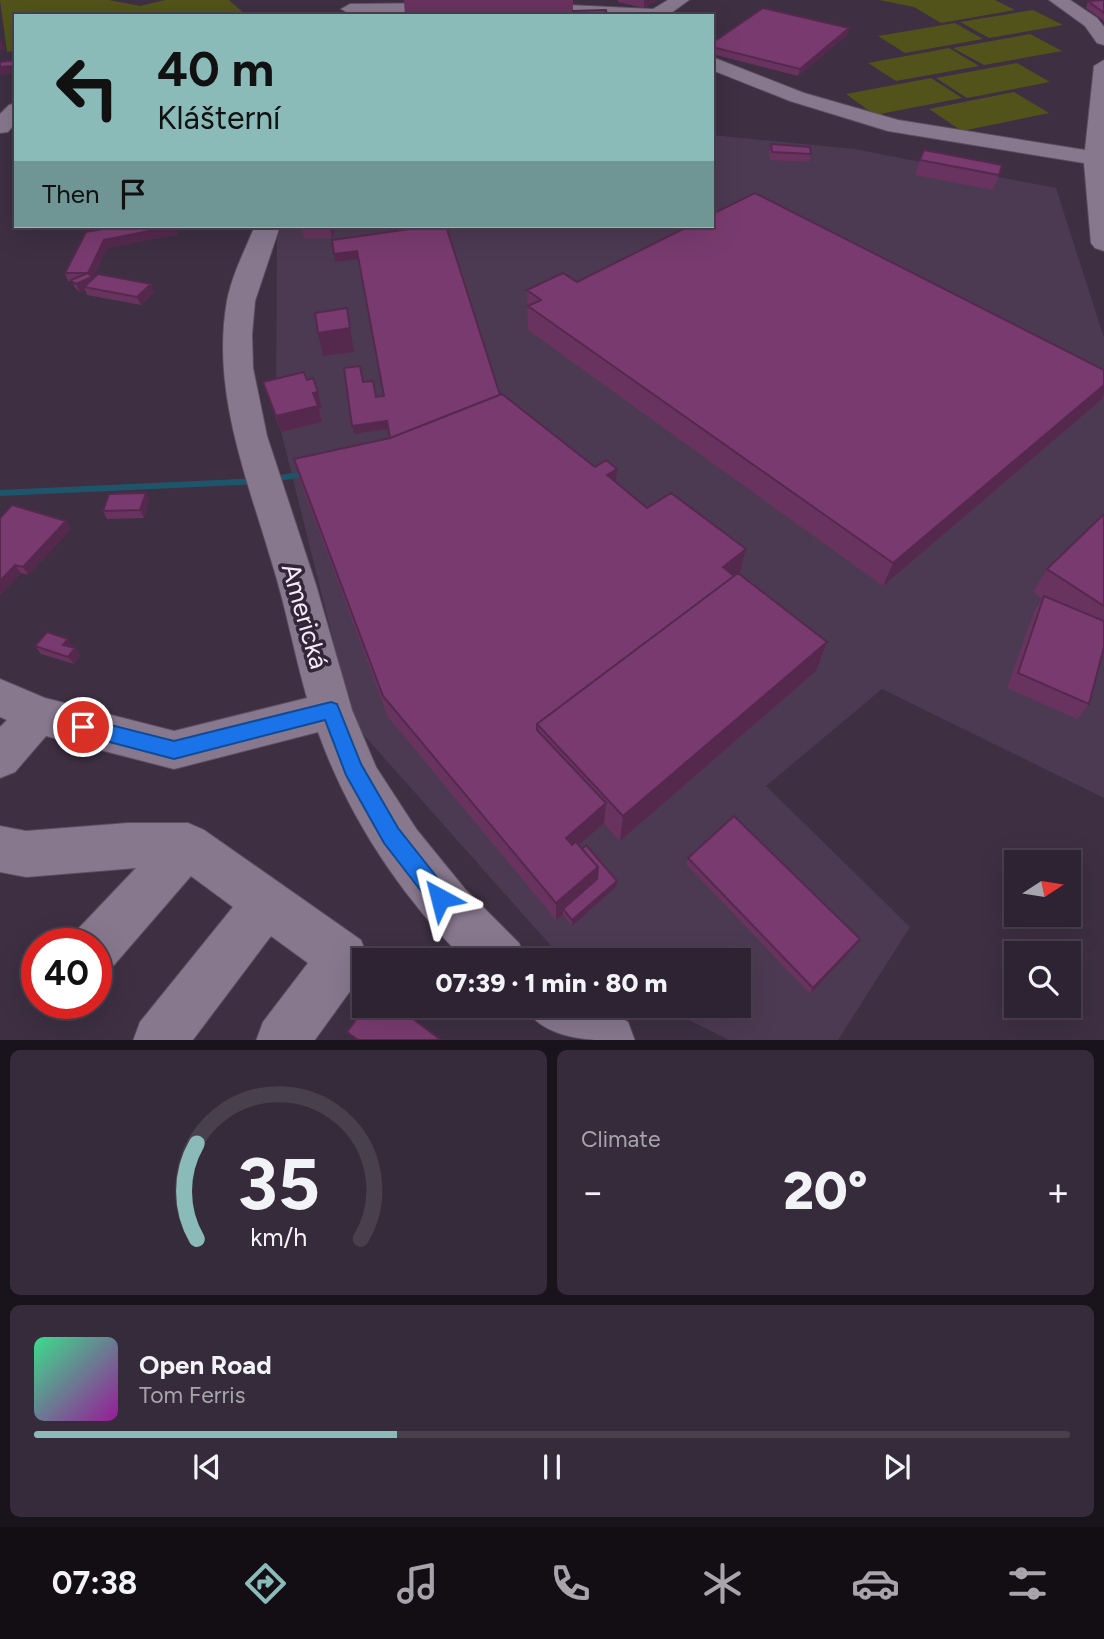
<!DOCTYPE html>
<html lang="en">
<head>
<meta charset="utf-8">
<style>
	:root { --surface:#2e2332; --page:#362b3a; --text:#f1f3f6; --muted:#a7a4ac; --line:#49404d; --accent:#8bbbb9 }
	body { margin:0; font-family:Figtree,sans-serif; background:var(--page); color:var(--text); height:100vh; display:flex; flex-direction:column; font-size:26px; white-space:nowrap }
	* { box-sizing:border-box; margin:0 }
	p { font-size:23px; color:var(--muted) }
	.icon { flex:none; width:38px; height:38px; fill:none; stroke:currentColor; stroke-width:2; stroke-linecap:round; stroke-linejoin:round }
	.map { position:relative; height:1040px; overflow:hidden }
	.sheet { display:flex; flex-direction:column; gap:10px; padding:10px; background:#19131c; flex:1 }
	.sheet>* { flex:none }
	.hud { position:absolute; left:14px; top:14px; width:700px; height:214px; border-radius:0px; box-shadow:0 7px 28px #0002,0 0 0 2px var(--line); background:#8bbbb9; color:#111; overflow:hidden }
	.needle { width:46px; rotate:78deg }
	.tools { position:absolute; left:1004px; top:850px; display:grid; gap:14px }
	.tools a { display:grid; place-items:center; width:77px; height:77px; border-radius:0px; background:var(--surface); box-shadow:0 7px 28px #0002,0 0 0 2px var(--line); font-size:35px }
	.speed { position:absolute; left:21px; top:928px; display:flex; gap:14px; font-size:35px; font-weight:700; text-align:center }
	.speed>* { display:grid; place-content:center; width:91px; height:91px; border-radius:50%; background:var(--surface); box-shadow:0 7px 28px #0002,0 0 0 2px var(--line); line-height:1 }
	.speed .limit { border:10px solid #d22; background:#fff; color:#111 }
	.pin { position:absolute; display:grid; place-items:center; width:60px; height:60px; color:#fff; margin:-30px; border:4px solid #fff; border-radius:50%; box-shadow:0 2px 7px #0007 }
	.me { position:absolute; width:77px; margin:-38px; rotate:322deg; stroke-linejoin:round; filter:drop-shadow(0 0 5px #0008) }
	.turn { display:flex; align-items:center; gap:24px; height:147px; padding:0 28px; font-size:32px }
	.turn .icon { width:91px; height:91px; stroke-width:2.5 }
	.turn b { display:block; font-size:49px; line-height:60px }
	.then { display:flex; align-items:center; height:66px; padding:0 28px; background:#0003; gap:14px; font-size:26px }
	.big { font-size:52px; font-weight:800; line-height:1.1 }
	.sheet .tile { flex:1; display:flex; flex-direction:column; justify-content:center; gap:10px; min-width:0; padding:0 24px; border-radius:10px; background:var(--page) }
	.sheet .dial { align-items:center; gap:0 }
	.dial svg { height:182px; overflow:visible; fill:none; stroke:var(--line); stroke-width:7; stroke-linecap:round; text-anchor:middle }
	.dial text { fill:var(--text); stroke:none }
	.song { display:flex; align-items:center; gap:21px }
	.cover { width:84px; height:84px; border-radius:10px; background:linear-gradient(135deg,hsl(150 70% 55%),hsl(300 70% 35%)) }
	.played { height:7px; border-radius:4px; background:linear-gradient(90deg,var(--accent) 35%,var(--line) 35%) }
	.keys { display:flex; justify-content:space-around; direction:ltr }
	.heat { display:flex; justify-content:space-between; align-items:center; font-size:38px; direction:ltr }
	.sheet .tiles { flex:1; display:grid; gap:10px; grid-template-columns:1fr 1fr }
	.tile:last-child { grid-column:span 2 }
	.trip { position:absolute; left:352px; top:948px; width:399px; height:70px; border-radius:0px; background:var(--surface); box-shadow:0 7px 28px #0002,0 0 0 2px var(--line); font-weight:800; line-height:70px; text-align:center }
	.tabs { display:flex; height:112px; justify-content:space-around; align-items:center; background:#120e14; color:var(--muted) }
	.tabs .icon { width:49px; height:49px }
	.tabs .active { color:var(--accent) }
	.tabs b { font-size:32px; color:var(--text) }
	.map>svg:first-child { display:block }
	.built { fill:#4c3a52 }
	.green { fill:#51531a }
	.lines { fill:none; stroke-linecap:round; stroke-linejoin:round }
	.stream { fill:#1e556a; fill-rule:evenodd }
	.minor-casing { stroke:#5b4e5f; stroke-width:2 }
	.minor { fill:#88788e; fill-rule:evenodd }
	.wall { fill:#68335f }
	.shaded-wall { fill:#55294e }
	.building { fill:#793b6f; stroke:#55294e; stroke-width:2 }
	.route { fill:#1a73e8; stroke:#114b97; stroke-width:2 }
	.labels { text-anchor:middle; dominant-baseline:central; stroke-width:7; stroke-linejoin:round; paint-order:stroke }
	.street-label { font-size:26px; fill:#f6ecf9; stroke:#332538 }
</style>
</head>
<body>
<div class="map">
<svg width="1104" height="1041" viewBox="0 0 1104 1041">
	<rect width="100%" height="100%" fill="#3e2f43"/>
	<!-- built -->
	<path class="built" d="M 712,135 L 854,149 L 1056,188 L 1104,338 L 1104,798 L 882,689 L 766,786 L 910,927 L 838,1040 L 729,1040 L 661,1006 L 738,1006 L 738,961 L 569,961 L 560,956 L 354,724 L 276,411 L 277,239 L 282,226 L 712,226 Z"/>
	<!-- green -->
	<path class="green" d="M 0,0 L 109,0 L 140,6 L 165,0 L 229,0 L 247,16 L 16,16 L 16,51 L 7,52 Z
		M 879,0 L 995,0 L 1015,10 L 941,23 L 914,7 Z
		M 1033,10 L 1063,25 L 989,38 L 960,22 Z
		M 955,23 L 983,39 L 905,53 L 878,36 Z
		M 1030,34 L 1062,51 L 984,65 L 953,48 Z
		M 949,48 L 979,66 L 896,81 L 868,63 Z
		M 1017,63 L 1050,82 L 967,98 L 936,78 Z
		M 931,78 L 962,98 L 875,115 L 846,94 Z
		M 1014,92 L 1049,113 L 962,131 L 929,109 Z"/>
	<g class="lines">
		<!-- stream -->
		<path class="stream" d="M 310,470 L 315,473 L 313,475 L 263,484 L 0,496 L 0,490 L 263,478 Z"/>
		<!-- minor casing -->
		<g class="minor-casing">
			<path id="minor" d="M 668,0 L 689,0 L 667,16 L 571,16 L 525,13 L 516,8 L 525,3 L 653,9 Z
				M 1049,0 L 1070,0 L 1097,18 L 1104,27 L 1104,45 L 1097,43 L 1085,26 Z
				M 452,3 L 461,8 L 458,12 L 350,14 L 341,9 L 350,4 Z
				M 712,57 L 804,93 L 898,120 L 1085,150 L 1094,66 L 1104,60 L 1104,251 L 1095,248 L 1091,243 L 1084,163 L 888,131 L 790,101 L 712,70 Z
				M 16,103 L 16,122 L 8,132 L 0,133 L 0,114 L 9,105 Z
				M 255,226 L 280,226 L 255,301 L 252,335 L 253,368 L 267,436 L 316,585 L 352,710 L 376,767 L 417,830 L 465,889 L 519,943 L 526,961 L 466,961 C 401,896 349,818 318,732 L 174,769 L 46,736 L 15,772 L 0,778 L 0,727 L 7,720 L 0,717 L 0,679 L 45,698 L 174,731 L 307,698 C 294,653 286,607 272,563 C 247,478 211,391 227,301 C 232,275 245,250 255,226 Z
				M 128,823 L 188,823 L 204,830 L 361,940 L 368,958 L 364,961 L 361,976 L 314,1041 L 256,1041 L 263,1022 L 308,963 L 271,936 L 192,1041 L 133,1041 L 140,1022 L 233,907 L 191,876 L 114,965 L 96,972 L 96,943 L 73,943 L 78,929 L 136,868 L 26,877 L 0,872 L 0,826 L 26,831 Z
				M 524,1006 L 600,1006 L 628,1022 L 635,1041 C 593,1041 544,1041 524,1006 Z"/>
		</g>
		<!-- minor -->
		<use href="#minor" class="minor"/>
	</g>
	<!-- wall -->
	<path class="wall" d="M 404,0 L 573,0 L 573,11 L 607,16 L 405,16 Z
		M 618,0 L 657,0 L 644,8 L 618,2 Z
		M 1104,0 L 1104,21 L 1086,8 L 1088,1 Z
		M 849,28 L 847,35 L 798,76 L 712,54 L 712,43 Z
		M 771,144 L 811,154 L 809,162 L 770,160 L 769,152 Z
		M 920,160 L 999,175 L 993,190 L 915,175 Z
		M 175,226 L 178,234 L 107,248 L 93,278 L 154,292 L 141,305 L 87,295 L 85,290 L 80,292 L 75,288 L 72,281 L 68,281 L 65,273 L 86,232 Z
		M 301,226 L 336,226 L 332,238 L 304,238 Z
		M 431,226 L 500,395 L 616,483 L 647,508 L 746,549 L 739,573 L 816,671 L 620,841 L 603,823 L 579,845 L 617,881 L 616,887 L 572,926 L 563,915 L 556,920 L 388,717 L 301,483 L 294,459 L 390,438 L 388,429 L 354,434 L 352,426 L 363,382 L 376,397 L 384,396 L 359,259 L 335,262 Z
		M 577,282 L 1104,370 L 1104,395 L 1102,399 L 883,586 L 528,330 L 527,290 Z
		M 307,380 L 318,392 L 322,408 L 319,409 L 322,422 L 281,432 L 263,382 Z
		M 146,493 L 149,501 L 144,518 L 107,519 L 103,511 Z
		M 1104,514 L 1104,647 L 1089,704 L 1077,719 L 1007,688 L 1034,612 L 1042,599 L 1033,592 L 1047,569 Z
		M 0,518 L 66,521 L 71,529 L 28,575 L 21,573 L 0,595 Z
		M 35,646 L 73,647 L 75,648 L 80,656 L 74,664 L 41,654 Z
		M 688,858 L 856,945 L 810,994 L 686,864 Z"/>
	<!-- shaded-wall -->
	<path class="shaded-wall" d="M 644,0 L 657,0 L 644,8 Z
		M 849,28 L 847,35 L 798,76 L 800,69 Z
		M 0,42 L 2,42 L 4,49 L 0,50 Z
		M 16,66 L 16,73 L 0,75 L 0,67 Z
		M 175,226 L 178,234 L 107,248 L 93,279 L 84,287 L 85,290 L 80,292 L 76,284 L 90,278 L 88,273 L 104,240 Z
		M 330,226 L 336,226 L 332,238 Z
		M 357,251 L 359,259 L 335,262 L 334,254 Z
		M 151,284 L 154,292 L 141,305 L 137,297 Z
		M 347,308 L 354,352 L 323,356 L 318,333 Z
		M 1104,385 L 1104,395 L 1102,399 L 883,586 L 893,563 Z
		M 318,392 L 322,408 L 319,409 L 322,422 L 281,432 L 276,416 L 313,393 Z
		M 387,421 L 388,429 L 354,434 L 352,426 Z
		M 617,469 L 615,492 L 607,475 Z
		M 146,493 L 149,501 L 144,518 L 140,510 Z
		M 66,521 L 71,529 L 28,575 L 23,567 Z
		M 746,549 L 740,572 L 718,590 L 723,567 Z
		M 15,565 L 21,573 L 0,595 L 0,581 Z
		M 68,639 L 73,647 L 69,652 L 63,645 Z
		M 827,642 L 816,671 L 620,841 L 623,816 Z
		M 75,648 L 80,656 L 74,664 L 68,657 Z
		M 606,803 L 604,823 L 565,857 L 566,838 Z
		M 598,867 L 596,885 L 563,909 L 563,915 L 556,920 L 556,903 Z
		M 617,881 L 616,887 L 572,926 L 572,920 Z
		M 860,939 L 856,945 L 810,994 L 813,988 Z"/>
	<!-- building -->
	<path class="building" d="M 1104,0 L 1104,13 L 1088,1 Z
		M 763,8 L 849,28 L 800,69 L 712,47 L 712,43 Z
		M 606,10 L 607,16 L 573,16 L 573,11 Z
		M 16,60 L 16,66 L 0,67 L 0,62 Z
		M 771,144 L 810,147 L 811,154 L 772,152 Z
		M 924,150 L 1002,165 L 999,175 L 920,160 Z
		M 755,193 L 1104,370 L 1104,385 L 893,563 L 528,306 L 541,300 L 527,290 L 563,273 L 577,282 L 689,226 L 712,226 L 712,214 Z
		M 120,226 L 175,226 L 104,240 L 88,273 L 65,273 L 86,232 Z
		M 431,226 L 446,226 L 500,395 L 390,438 L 387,421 L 352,426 L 344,368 L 360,366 L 363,382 L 373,381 L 376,397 L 384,396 L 357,251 L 334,254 L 332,240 Z
		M 88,273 L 92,277 L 76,284 L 71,280 Z
		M 98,274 L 151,284 L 137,297 L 84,287 Z
		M 347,308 L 350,328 L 318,333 L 315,313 Z
		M 304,372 L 307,380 L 313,378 L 318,392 L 313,393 L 318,406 L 276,416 L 263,382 Z
		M 502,394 L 595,467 L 606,460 L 617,469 L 607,475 L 647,508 L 671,493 L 746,549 L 723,567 L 734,576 L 537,724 L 537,730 L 606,803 L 566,838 L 572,845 L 576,842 L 598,867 L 556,903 L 383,696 L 294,459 L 390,438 Z
		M 146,493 L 140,510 L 103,511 L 109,494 Z
		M 12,505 L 66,521 L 23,567 L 15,565 L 0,581 L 0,518 Z
		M 1104,514 L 1104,606 L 1047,569 Z
		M 738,573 L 827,642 L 623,816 L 537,724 Z
		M 1044,596 L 1104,621 L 1104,647 L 1089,704 L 1018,673 Z
		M 47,632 L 68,639 L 63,645 L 75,648 L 68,657 L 35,646 Z
		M 734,816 L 860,939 L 813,988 L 688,858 Z
		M 586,845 L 617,881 L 572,920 L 563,909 L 597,879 L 598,867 L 582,849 Z
		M 366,1006 L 396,1006 L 441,1040 L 358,1040 L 347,1032 Z"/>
	<!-- route -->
	<path class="route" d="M 331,702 L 337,704 L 361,764 L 398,828 L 447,890 L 451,898 L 447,905 L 440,909 L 432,905 L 384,843 L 346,775 L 325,720 L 174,759 L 83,735 L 76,733 L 74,727 L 76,721 L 83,718 L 174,741 Z"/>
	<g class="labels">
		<!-- street labels -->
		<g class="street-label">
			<text transform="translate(305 616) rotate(74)">Americká</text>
		</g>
	</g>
</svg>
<div class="tools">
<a><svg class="needle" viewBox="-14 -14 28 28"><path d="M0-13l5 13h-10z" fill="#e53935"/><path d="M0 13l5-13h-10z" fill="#a7a4ac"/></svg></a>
<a><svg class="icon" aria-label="search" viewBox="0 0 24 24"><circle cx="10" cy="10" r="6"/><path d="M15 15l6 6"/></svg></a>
</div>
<div class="speed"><div class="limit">40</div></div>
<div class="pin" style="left:83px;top:727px;background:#d93025"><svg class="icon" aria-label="arrive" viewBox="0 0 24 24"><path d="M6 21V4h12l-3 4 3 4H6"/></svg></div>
<svg class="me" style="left:440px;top:898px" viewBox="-20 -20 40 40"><path d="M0-17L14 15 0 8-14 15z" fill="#1a73e8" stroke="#fff" stroke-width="4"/></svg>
<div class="trip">07:39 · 1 min · 80 m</div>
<div class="hud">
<div class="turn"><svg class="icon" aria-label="left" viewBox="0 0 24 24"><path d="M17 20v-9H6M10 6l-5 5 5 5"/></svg><div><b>40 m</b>Klášterní</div></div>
<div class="then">Then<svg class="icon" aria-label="arrive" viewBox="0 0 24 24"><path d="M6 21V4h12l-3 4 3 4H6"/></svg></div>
</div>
</div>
<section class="sheet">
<div class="tiles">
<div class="tile dial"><svg viewBox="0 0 100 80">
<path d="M14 69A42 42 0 1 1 86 69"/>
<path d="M14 69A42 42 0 0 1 14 27" stroke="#8bbbb9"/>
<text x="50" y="56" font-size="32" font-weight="700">35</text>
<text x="50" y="72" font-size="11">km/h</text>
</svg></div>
<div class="tile"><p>Climate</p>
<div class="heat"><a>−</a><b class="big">20°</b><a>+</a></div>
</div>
<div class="tile">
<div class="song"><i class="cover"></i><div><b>Open Road</b><p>Tom Ferris</p></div></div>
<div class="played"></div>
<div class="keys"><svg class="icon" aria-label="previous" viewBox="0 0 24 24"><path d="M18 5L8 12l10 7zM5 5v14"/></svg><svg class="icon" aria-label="pause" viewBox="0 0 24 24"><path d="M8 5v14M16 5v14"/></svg><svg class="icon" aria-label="next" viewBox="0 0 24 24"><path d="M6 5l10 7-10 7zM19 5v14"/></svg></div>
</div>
</div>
</section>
<nav class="tabs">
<b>07:38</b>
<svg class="icon active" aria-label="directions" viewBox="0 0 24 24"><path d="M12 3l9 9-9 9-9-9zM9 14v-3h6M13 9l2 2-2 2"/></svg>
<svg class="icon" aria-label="music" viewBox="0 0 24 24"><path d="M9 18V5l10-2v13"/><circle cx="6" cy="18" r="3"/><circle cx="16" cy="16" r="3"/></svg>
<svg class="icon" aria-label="phone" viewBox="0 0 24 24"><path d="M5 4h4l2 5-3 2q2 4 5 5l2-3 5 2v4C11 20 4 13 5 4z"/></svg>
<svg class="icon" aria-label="climate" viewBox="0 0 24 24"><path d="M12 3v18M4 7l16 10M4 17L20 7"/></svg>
<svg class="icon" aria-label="car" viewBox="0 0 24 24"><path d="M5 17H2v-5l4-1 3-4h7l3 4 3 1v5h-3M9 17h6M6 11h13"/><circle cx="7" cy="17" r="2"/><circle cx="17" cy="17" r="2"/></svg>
<svg class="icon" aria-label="filters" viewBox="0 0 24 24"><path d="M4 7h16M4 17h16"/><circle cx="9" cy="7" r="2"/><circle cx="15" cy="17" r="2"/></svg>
</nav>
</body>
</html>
